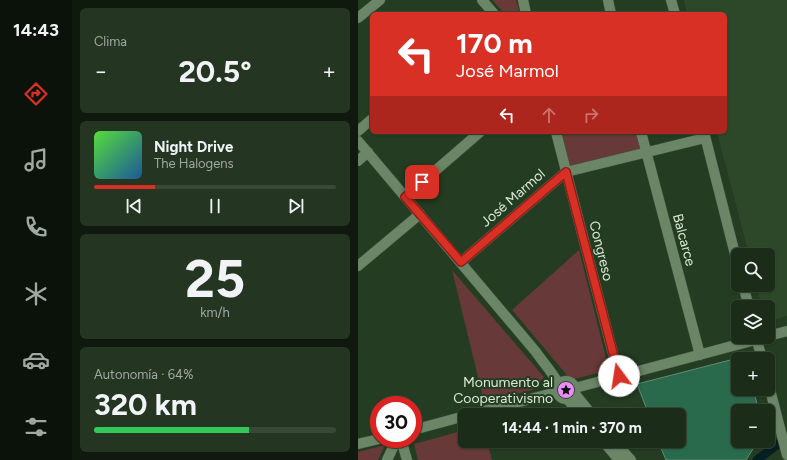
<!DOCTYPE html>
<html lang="es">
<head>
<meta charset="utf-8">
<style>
	:root { --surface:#1b2d19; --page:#243522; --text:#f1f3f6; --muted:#a0a8a2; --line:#394938; --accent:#d93025 }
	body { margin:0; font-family:Figtree,sans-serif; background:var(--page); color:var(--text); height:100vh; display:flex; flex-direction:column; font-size:15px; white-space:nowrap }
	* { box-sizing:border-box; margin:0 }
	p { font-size:13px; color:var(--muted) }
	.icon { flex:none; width:22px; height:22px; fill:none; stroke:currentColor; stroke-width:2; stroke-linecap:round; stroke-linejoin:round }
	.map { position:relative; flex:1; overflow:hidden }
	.side { display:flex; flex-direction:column; gap:8px; padding:8px; background:#0f190e; width:286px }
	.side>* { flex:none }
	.top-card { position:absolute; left:12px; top:12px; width:357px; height:122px; border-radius:6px; box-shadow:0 1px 3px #0004,0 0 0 1px var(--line); background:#d93025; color:#fff; overflow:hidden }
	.buttons { position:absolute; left:373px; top:248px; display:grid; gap:8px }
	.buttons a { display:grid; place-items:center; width:44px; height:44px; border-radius:6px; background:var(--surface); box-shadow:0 1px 3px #0004,0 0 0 1px var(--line); font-size:20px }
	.speed { position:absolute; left:12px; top:396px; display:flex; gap:8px; font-size:20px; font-weight:700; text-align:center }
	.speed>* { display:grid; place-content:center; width:52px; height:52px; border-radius:50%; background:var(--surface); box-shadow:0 1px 3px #0004,0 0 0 1px var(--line); line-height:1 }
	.speed .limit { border:6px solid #d22; background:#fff; color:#111 }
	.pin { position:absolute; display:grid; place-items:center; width:34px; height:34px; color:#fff; margin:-17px; border-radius:8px; box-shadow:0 2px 6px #0006 }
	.me { position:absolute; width:44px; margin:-22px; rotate:346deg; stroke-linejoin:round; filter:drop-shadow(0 0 3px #0008) }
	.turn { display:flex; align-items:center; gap:14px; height:84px; padding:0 20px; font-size:18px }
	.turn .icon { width:52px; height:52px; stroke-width:2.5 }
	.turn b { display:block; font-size:28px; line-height:34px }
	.lanes { display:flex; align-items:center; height:38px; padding:0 20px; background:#0003; justify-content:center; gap:20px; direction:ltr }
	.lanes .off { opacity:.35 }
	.big { font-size:30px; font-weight:700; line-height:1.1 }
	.side .card { flex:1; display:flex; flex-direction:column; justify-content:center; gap:6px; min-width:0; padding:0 14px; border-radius:6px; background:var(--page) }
	.side .dial { align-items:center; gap:0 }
	.dial b { font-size:52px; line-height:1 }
	.song { display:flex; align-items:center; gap:12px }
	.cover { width:48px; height:48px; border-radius:6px; background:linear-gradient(135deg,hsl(110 70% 55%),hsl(210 70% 35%)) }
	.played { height:4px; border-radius:2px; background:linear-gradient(90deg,var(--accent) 25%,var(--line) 25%) }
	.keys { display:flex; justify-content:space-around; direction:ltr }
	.heat { display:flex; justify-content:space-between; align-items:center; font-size:22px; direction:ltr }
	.charge { height:6px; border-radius:3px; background:linear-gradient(90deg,#34c759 64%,var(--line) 0) }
	.trip { position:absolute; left:100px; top:408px; width:228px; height:40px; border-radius:6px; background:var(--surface); box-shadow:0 1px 3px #0004,0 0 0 1px var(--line); font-weight:700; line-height:40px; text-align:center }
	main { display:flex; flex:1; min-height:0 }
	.menu { display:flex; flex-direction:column; width:72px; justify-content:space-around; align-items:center; background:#0b120a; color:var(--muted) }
	.menu .icon { width:28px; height:28px }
	.menu .active { color:var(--accent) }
	.menu b { font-size:18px; color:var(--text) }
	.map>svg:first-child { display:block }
	.built { fill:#2c4829 }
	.green { fill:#673938 }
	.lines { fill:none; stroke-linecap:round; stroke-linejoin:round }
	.canal { stroke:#052022; stroke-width:9 }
	.building { fill:#296a4d; stroke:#638b76 }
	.minor-casing { stroke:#42563f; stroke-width:11 }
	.minor { stroke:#6b8567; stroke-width:10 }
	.route-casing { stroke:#8d1f18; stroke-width:10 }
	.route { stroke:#d93025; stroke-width:7 }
	.labels { text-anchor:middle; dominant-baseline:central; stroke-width:4; stroke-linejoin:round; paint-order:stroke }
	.street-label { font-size:14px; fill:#dae9d8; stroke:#243c21 }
	.poi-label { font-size:14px; fill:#dae9d8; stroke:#243c21; text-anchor:end }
</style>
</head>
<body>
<main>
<nav class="menu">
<b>14:43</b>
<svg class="icon active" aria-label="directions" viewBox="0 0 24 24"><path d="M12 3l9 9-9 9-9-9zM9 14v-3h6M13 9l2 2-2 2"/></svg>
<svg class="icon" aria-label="music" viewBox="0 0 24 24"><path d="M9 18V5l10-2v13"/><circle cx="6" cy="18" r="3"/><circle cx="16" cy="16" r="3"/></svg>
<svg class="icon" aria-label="phone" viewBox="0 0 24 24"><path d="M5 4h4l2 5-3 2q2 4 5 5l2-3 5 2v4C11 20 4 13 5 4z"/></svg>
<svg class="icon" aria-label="climate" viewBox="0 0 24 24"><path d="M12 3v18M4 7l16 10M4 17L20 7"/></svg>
<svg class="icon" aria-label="car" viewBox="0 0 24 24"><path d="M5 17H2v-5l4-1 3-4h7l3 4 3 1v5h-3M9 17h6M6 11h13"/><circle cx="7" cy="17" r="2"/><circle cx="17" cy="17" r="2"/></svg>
<svg class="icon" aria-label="filters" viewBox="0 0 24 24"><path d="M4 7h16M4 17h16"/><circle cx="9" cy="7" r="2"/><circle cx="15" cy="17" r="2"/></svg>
</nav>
<section class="side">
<div class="card"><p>Clima</p>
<div class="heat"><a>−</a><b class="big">20.5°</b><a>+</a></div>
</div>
<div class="card">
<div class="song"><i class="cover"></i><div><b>Night Drive</b><p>The Halogens</p></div></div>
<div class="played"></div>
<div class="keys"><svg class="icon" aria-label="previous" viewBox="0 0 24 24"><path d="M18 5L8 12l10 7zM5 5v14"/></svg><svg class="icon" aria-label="pause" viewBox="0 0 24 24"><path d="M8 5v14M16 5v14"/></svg><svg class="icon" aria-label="next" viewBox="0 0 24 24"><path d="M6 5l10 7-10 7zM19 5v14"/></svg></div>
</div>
<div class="card dial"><b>25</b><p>km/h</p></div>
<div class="card"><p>Autonomía · 64%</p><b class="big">320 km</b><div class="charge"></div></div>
</section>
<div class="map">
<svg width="429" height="460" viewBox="0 0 429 460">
	<rect width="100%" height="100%" fill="#243c21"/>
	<!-- built -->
	<path class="built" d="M 326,0 L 429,0 L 429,316 L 410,321 L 410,307 L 404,307 L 398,285 L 410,285 L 410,255 L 391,255 L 359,132 L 367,132 L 367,14 L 329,14 Z"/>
	<!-- green -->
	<path class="green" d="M 134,0 L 158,0 L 162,14 L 147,14 Z
		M 202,132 L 278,132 L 282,149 L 212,168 Z
		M 221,250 L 251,370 L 213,380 L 154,310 Z
		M 94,270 L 186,377 L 174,390 L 126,402 Z
		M 107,430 L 107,441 L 129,441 L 134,460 L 60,460 L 56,444 Z
		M 27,445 L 20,460 L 0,460 L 0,452 Z"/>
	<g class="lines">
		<!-- canal -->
		<path class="canal" d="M 399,460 L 429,437"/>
	</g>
	<!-- building -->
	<path class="building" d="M 380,358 L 380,389 L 395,389 L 401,411 L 380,411 L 380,441 L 400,441 L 388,460 L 308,460 L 300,441 L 321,441 L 321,415 L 291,415 L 279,384 Z"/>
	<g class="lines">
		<!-- minor casing -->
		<g class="minor-casing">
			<path id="minor" d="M 124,0 L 136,14
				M 165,0 L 168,14
				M 250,0 L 253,14
				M 313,0 L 317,14
				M 0,18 L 22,0
				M 0,131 L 14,119
				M 198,132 L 261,377
				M 283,132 L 342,355
				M 346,132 L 380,266
				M 0,141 L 178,352 C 184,361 198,377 201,385
				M 0,161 L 10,152
				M 47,197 L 122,132
				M 103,262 L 208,172 L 347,138
				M 0,266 L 62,214
				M 385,285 L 391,307
				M 410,336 L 429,331
				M 398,337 L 404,359
				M199 390a9 9 0 1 1 18 0a9 9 0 1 1-18 0Z
				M 410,382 L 429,455
				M 217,388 L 408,337
				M 217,394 L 234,415
				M 209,399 L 223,415
				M 111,415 L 199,392
				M 55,430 L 107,416
				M 43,439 L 49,460
				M 245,441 L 261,460
				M 256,441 L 273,460
				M 0,444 L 21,439
				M 29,460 L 39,439"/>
		</g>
		<!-- minor -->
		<use href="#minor" class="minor"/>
	</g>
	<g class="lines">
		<!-- route casing -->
		<g class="route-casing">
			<path id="route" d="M 64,182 L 47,197 L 103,262 L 208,172 L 261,376"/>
		</g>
		<!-- route -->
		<use href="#route" class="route"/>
	</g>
	<!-- icons -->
	<defs>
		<g id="sight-disc" transform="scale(0.9)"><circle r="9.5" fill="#eb8dfb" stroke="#243c21"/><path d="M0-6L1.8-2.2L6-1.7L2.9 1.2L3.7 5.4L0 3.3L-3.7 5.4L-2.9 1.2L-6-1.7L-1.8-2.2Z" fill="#111"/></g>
	</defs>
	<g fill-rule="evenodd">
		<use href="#sight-disc" x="208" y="390"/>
	</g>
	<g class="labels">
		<!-- street labels -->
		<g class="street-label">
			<text transform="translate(155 198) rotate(-41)">José Marmol</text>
			<text transform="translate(326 240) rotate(75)">Balcarce</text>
			<text transform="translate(243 251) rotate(76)">Congreso</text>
		</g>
		<!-- poi labels -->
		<g class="poi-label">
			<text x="195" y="382">Monumento al<tspan x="195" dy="16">Cooperativismo</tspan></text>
		</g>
	</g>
</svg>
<div class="buttons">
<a><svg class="icon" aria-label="search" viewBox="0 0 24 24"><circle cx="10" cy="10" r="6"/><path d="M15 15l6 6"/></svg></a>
<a><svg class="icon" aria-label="layers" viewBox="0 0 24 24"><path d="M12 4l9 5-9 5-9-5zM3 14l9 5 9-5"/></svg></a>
<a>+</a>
<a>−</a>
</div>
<div class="speed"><div class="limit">30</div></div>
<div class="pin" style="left:64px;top:182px;background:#d93025"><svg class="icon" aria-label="arrive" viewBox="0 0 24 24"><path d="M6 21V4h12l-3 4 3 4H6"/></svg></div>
<svg class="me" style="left:261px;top:376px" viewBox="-20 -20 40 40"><circle r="19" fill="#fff"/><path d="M0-13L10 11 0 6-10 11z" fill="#d93025"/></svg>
<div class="trip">14:44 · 1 min · 370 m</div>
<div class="top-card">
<div class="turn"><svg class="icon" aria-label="left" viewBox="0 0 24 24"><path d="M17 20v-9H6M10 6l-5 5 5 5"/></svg><div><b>170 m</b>José Marmol</div></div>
<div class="lanes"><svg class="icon" aria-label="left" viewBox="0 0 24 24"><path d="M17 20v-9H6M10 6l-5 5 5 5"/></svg><svg class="icon off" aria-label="ahead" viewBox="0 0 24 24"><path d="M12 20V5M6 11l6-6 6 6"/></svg><svg class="icon off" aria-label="right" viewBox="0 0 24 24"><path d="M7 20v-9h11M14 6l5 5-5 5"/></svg></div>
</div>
</div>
</main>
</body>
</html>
